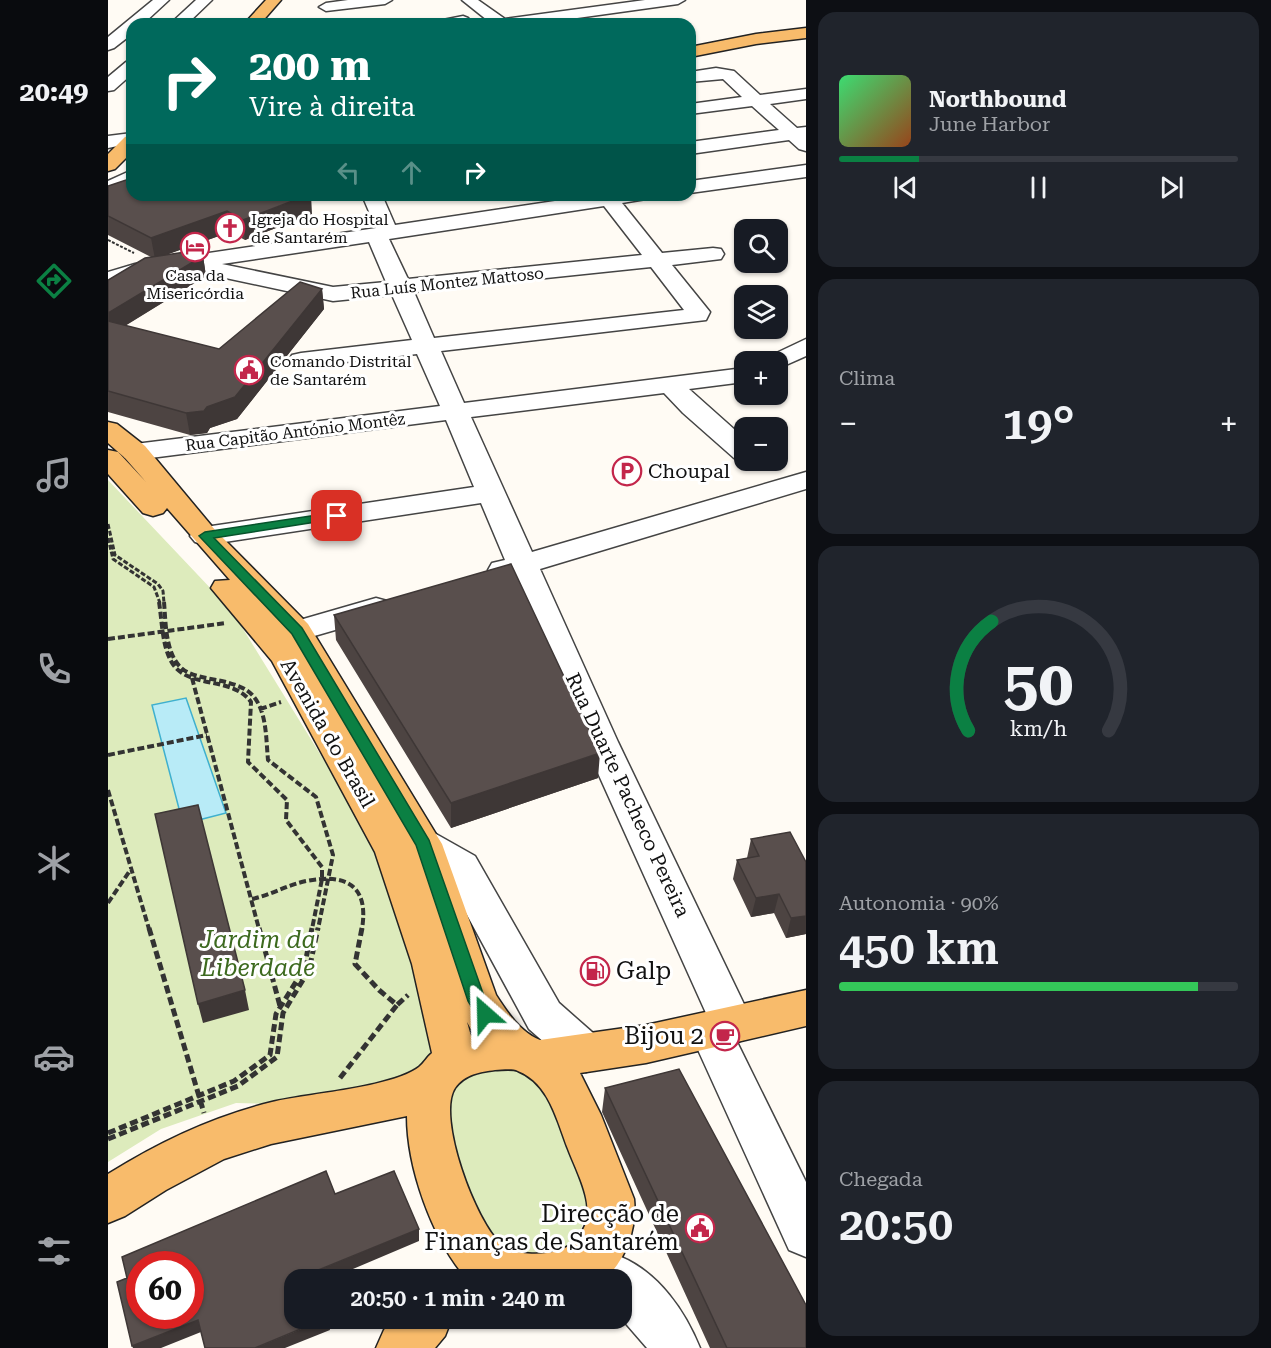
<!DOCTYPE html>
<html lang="pt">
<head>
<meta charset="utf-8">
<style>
	:root { --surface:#171b24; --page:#20242c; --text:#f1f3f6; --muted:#9ea1a6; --line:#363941; --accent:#0b8043 }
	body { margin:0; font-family:"Roboto Serif",serif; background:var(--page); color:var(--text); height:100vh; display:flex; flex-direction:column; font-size:22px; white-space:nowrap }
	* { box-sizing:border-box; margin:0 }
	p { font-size:20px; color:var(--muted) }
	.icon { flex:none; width:33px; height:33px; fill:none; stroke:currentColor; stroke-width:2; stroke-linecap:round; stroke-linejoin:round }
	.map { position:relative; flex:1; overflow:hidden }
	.details { display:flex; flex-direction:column; gap:12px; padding:12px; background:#0d0f14; width:465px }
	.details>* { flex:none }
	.top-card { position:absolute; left:18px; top:18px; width:570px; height:183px; border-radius:18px; box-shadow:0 2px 4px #0004; background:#00695c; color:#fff; overflow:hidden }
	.controls { position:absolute; left:626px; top:219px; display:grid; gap:12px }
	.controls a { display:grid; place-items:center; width:54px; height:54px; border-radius:12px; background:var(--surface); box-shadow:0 2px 4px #0004; font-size:30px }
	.speed { position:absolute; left:18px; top:1251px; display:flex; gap:12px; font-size:30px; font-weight:700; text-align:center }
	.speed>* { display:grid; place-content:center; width:78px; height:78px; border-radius:50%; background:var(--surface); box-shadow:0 2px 4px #0004; line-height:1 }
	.speed .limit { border:9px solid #d22; background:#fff; color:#111 }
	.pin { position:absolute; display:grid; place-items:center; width:51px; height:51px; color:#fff; margin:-26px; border-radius:12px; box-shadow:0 3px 9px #0006 }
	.me { position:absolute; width:66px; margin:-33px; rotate:335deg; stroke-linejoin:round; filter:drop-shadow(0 0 4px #0008) }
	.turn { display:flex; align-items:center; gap:21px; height:126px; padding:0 24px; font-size:27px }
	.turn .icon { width:78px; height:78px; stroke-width:2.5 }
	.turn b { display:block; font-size:42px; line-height:51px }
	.lanes { display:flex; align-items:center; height:57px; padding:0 24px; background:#0003; justify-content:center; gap:30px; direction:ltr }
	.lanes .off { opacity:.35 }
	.big { font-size:45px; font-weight:600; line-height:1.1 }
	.details .widget { flex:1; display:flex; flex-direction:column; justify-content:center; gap:9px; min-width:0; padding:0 21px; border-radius:18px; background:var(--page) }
	.details .dial { align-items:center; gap:0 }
	.dial svg { height:156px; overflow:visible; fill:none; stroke:var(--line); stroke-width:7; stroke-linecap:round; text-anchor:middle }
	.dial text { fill:var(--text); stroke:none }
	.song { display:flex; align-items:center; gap:18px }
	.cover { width:72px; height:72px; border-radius:9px; background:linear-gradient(135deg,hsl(140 70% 55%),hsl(20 70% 35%)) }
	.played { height:6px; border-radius:3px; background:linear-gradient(90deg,var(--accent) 20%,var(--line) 20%) }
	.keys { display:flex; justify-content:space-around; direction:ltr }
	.heat { display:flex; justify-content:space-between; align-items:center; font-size:33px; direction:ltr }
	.charge { height:9px; border-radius:4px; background:linear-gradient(90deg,#34c759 90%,var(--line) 0) }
	.trip { position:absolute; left:176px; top:1269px; width:348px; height:60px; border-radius:18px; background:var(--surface); box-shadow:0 2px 4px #0004; font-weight:600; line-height:60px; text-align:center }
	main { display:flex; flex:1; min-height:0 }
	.dock { display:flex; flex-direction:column; width:108px; justify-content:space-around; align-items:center; background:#090b0e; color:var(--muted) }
	.dock .icon { width:42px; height:42px }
	.dock .selected { color:var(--accent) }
	.dock b { font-size:27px; color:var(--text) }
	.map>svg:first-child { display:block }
	.green { fill:#ddebbc }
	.water { fill:#b8ebf7; stroke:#3fb0ce; stroke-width:1.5 }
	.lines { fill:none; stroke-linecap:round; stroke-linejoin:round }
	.minor-casing { stroke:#444; stroke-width:3 }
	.major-casing { stroke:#222; stroke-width:3 }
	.path-far3 { stroke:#333; stroke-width:2; stroke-dasharray:3 1.5; stroke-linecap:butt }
	.path-far2 { stroke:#333; stroke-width:3; stroke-dasharray:5 2; stroke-linecap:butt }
	.path-far1 { stroke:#333; stroke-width:4; stroke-dasharray:7 3; stroke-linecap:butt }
	.path { stroke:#333; stroke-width:5; stroke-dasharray:8 4; stroke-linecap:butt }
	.minor { fill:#fff; fill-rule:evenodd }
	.major { fill:#f8bb6b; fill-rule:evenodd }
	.wall { fill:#4d4442 }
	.shaded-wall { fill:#3e3736 }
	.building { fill:#594f4d; stroke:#3e3736; stroke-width:1.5; fill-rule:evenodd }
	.route { fill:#0b8043; stroke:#07532c; stroke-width:1.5 }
	.labels { text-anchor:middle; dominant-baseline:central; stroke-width:6; stroke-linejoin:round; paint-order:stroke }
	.far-poi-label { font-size:16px; fill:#111; stroke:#fff; text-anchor:start }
	.far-street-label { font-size:16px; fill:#111; stroke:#fff }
	.poi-label { font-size:20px; fill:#111; stroke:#fff; text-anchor:start }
	.street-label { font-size:20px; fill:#111; stroke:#fff }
	.near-park-label { font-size:24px; font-style:italic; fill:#3d6a1f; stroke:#fff }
	.near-poi-label { font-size:24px; fill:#111; stroke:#fff; text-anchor:end }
</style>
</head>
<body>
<main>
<nav class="dock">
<b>20:49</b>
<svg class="icon selected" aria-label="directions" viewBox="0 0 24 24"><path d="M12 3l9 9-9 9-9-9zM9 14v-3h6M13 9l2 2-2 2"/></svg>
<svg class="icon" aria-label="music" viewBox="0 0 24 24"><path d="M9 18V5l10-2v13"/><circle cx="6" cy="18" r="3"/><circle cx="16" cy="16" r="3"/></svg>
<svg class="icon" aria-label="phone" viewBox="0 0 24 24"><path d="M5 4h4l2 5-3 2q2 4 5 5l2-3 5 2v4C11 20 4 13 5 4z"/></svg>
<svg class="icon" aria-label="climate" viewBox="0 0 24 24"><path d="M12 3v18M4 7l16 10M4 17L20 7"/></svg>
<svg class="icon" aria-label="car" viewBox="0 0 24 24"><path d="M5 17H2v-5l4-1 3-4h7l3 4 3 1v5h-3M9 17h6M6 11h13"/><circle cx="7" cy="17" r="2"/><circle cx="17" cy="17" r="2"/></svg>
<svg class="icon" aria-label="filters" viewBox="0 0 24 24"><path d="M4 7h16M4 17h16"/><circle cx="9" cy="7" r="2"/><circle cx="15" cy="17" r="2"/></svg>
</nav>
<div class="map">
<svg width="698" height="1348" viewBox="0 0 698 1348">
	<rect width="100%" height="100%" fill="#fffbf4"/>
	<!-- green -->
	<path class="green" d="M 0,480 L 124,611 L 273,853 L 334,1062 L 316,1073 L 168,1104 L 128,1103 L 53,1129 L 0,1162 Z
		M 378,1063 L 417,1070 L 443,1098 L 479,1201 L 477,1219 L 470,1236 L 456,1250 L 419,1263 L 366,1238 L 332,1096 L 344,1080 Z"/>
	<!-- water -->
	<path class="water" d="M 78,698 L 118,813 L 75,824 L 44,705 Z"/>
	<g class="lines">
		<!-- minor casing -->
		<g class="minor-casing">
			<path id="minor" d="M 45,0 L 61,0 L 35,24 L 24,24 L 24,34 L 6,48 L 0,50 L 0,37 Z
				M 88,0 L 104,0 L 79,24 L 62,24 Z
				M 240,0 L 284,0 L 277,4 L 218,11 L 211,7 L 218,3 Z
				M 354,0 L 370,0 L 397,19 L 537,0 L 577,0 L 570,4 L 426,24 L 384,24 Z
				M 355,16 L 360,18 L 363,21 L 360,24 L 327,24 L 330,21 Z
				M 24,60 L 24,74 L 6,90 L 0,91 L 0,77 L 18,62 Z
				M 608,68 L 626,71 L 652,95 L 698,89 L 698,99 L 662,104 L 689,128 L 698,127 L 698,151 L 691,149 L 681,140 L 582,154 L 582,142 L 671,130 L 644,106 L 582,114 L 582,104 L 634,97 L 615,79 L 582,82 L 582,72 Z
				M 24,133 L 24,143 L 0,148 L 0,136 Z
				M 698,165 L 698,177 L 582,193 L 582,181 Z
				M 24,170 L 24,184 L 0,195 L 0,181 Z
				M 254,195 L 274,195 L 287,225 L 487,195 L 541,195 L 538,199 L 514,203 L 554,253 L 605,248 L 613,249 L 616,254 L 613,259 L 564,265 L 602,312 L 598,320 L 333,351 L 356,403 L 636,368 L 636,382 L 581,389 L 636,438 L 636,460 L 626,458 L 575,413 L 556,393 L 363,417 L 424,552 L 698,472 L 698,489 L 432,569 L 510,742 L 646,1025 L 640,1038 L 629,1042 L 698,1182 L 698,1257 L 681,1250 L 581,1030 L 587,1017 L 598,1013 L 476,742 L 405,577 L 395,579 L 384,577 L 380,570 L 384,563 L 397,560 L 373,503 L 97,545 L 87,542 L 82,536 L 87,530 L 97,527 L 366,487 L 338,420 L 27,460 L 17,458 L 14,452 L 17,446 L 27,444 L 332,406 L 309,354 L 193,367 L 184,365 L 181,360 L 184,355 L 193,353 L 304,340 L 284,295 L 225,301 L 99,274 L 91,272 L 88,268 L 30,277 L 0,286 L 0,272 L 27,264 L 268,228 ZM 496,206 L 534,255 L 300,279 L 281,239 ZM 261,242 L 278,282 L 225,287 L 114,264 ZM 543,267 L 576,310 L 326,338 L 306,292 Z
				M 698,339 L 698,356 L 669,369 L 669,362 L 657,362 L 660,357 Z
				M 268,598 L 279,601 L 284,608 L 279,615 L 189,641 L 178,638 L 173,631 L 178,624 Z
				M 315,830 L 328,834 L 367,856 L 451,1003 L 493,1040 L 500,1053 L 493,1066 L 478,1072 L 463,1066 L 421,1029 L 339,878 L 302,854 L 296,844 L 302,834 Z
				M 513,1257 C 551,1273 577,1311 592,1348 L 539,1348 L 513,1318 L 513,1280 L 489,1280 L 495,1264 Z"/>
		</g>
		<!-- major casing -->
		<g class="major-casing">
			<path id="major" d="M 158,0 L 173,0 L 152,24 L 136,24 Z
				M 698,28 L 698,38 L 648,44 L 582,57 L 582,47 L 648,34 Z
				M 24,135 L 24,152 L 7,169 L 0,171 L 0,154 L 17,137 Z
				M 0,422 L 9,424 L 37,446 L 107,530 L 200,624 L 334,844 L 388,995 C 399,1012 412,1032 432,1040 L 538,1025 L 698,990 L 698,1026 L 538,1063 L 472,1073 L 493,1115 L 526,1199 C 529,1228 518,1260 496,1280 L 358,1278 C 324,1238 299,1168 299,1116 L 163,1144 L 116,1159 L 58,1190 L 17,1216 L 0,1223 L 0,1174 C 51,1142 106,1116 164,1102 C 201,1093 283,1088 311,1067 C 316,1063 319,1057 324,1053 L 304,964 L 267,852 L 164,661 L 103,588 L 107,581 L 122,580 L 59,508 L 55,513 L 45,516 L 35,513 L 0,474 L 0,450 L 10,452 L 38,482 L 17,458 L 0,443 ZM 359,1022 L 366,1035 L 363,1036 ZM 387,1070 C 394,1070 404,1068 410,1071 C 441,1083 449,1121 460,1149 C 470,1176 493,1213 469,1238 C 463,1244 458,1249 450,1251 C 433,1255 408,1256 393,1244 C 368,1223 328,1117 347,1088 C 357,1074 372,1072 387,1070 Z
				M 285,1318 L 344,1318 L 337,1336 L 327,1348 L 268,1348 L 276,1330 Z"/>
		</g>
		<!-- path-far3 -->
		<path class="path-far3" d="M 0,240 L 26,253"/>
		<!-- path-far2 -->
		<path class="path-far2" d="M 0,524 L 7,555 L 50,584 L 55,591 L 56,603
			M 0,538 L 5,559 L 46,587 L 52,603"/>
		<!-- path-far1 -->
		<path class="path-far1" d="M 51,602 C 54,620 54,645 63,661 C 78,690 124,675 143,702 L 140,762 L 179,800 L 178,820 L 214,867 L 214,879 L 204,929
			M 56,602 C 58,625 57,662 81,673 C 93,678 106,679 118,682 C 128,685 139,688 146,697 C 159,713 158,740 160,760 L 208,797 L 225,855 L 210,929
			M 0,639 L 118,623
			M 84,678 L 151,929
			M 152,709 L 173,702
			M 0,755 L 99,735
			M 0,790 L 41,929
			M 144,899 C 163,895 179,885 198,881 C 239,873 261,886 254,929
			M 0,903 L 23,869"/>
		<!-- path -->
		<path class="path" d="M 41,928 L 96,1113
			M 151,928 L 172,1006
			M 254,928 L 247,964 L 271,990 L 289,1005 L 300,995
			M 232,1078 L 289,1005
			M 0,1133 L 126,1081 L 162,1055 L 168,1014 L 196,969 L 204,928
			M 0,1139 L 130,1086 L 169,1057 L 175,1013 L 201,970 L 210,928"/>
		<!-- minor -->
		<use href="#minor" class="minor"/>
		<!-- major -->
		<use href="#major" class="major"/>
	</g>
	<!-- wall -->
	<path class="wall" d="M 0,186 L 204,214 L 137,240 L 122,232 L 57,255 L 95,256 L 98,276 L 17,326 L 111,349 L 214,289 L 216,309 L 129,419 L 102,428 L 99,433 L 82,435 L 0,412 L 0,280 L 43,257 L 0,235 Z
		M 226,615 L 490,778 L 343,828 L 228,640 Z
		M 643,839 L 698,862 L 698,934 L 678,938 L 666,913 L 643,917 L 625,879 L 629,860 L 639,858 Z
		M 497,1088 L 698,1348 L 602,1348 L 494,1112 Z"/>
	<!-- shaded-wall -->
	<path class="shaded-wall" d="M 200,195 L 203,195 L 204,214 L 137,240 L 135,220 Z
		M 119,211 L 122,232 L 47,259 L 43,238 Z
		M 95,256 L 98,276 L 0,336 L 0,313 Z
		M 214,289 L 216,309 L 129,419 L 102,428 L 99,433 L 82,435 L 78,413 Z
		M 492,753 L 490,778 L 343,828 L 343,803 Z
		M 671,894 L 666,913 L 643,917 L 648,898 Z
		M 698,916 L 698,934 L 678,938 L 683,918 Z
		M 137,990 L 141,1010 L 95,1023 L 90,1004 Z
		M 311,1229 L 311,1241 L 219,1280 L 204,1280 L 203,1273 Z
		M 220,1318 L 222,1330 L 177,1348 L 147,1348 Z
		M 90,1320 L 93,1332 L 53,1348 L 25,1348 L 24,1346 Z"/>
	<!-- building -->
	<path class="building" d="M 24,178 L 24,195 L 200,195 L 135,220 L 119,211 L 43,238 L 0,216 L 0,186 Z
		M 84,251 L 95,256 L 0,313 L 0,280 L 37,258 Z
		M 192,282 L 214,289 L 127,397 L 99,407 L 96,411 L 78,413 L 0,391 L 0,321 L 111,349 Z
		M 403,564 L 492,753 L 343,803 L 226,615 Z
		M 90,805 L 137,990 L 90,1004 L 47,814 Z
		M 682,832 L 698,862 L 698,916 L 683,918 L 671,894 L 648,898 L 629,860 L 651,856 L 643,839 Z
		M 571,1069 L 698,1305 L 698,1348 L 619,1348 L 497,1088 Z
		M 218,1171 L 227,1194 L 286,1171 L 311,1229 L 203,1273 L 206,1280 L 186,1280 L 186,1318 L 219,1318 L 147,1348 L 97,1348 L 90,1320 L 24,1346 L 9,1282 L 19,1278 L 14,1257 ZM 32,1264 L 82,1264 L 82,1316 L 32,1316 Z"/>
	<!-- route -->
	<path class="route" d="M 229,512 L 233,513 L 233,518 L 106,538 L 194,628 L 321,840 L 377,999 L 386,1014 L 383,1020 L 377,1022 L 371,1020 L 360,1001 L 308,845 L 184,634 L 91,536 L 97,532 Z"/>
	<!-- icons -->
	<defs>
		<g id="church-ring" transform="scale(1.5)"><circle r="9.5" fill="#fff" stroke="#c3264b" stroke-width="1.5"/><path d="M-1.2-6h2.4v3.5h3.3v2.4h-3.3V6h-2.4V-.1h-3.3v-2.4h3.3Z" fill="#c3264b"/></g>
		<g id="hotel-ring" transform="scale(1.5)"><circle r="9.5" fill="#fff" stroke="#c3264b" stroke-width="1.5"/><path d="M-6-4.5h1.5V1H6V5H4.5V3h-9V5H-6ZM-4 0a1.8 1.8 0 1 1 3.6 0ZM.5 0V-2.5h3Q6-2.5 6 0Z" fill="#c3264b"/></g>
		<g id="civic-ring" transform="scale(1.5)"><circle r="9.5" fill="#fff" stroke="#c3264b" stroke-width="1.5"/><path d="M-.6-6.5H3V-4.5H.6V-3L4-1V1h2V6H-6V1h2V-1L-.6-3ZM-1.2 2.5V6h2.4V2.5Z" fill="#c3264b"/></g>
		<g id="parking-ring" transform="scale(1.5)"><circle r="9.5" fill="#fff" stroke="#c3264b" stroke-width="1.5"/><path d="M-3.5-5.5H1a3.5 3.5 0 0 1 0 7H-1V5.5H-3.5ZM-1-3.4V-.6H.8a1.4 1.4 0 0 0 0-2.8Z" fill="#c3264b"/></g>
		<g id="fuel-ring" transform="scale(1.5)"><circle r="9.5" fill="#fff" stroke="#c3264b" stroke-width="1.5"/><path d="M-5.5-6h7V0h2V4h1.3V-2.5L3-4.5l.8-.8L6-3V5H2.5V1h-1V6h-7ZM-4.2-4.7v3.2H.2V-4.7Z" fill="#c3264b"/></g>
		<g id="cafe-ring" transform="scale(1.5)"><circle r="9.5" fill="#fff" stroke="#c3264b" stroke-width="1.5"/><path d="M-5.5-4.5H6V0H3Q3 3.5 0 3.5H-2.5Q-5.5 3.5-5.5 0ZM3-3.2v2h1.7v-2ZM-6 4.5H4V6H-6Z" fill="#c3264b"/></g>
	</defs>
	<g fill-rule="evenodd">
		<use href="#church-ring" x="122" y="228"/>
		<use href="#hotel-ring" x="87" y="247"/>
		<use href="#civic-ring" x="141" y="370"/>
		<use href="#parking-ring" x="519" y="471"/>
		<use href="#fuel-ring" x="487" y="971"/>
		<use href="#cafe-ring" x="617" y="1036"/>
		<use href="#civic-ring" x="592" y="1228"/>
	</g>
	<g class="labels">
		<!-- far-poi labels -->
		<g class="far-poi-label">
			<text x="143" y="219">Igreja do Hospital<tspan x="143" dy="18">de Santarém</tspan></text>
			<text x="87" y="275" text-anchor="middle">Casa da<tspan x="87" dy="18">Misericórdia</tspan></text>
			<text x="162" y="361">Comando Distrital<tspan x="162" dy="18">de Santarém</tspan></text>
		</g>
		<!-- far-street labels -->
		<g class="far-street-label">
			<text transform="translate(339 283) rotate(-6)">Rua Luís Montez Mattoso</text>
			<text transform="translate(187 432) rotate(-7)">Rua Capitão António Montêz</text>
		</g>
		<!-- poi labels -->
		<g class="poi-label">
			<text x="540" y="471">Choupal</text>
		</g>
		<!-- street labels -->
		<g class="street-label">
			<text transform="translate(220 733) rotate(60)">Avenida do Brasil</text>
			<text transform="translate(520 795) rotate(65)">Rua Duarte Pacheco Pereira</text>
		</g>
		<!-- near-park labels -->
		<g class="near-park-label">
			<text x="150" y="940">Jardim da<tspan x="150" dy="28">Liberdade</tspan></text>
		</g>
		<!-- near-poi labels -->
		<g class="near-poi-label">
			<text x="508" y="971" text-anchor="start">Galp</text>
			<text x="596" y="1036">Bijou 2</text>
			<text x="571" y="1214">Direcção de<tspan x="571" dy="28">Finanças de Santarém</tspan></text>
		</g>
	</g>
</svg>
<div class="controls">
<a><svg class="icon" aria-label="search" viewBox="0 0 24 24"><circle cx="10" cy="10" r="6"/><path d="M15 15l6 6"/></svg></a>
<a><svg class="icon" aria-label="layers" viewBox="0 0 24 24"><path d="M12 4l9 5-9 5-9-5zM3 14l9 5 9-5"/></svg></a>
<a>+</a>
<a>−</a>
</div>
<div class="speed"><div class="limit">60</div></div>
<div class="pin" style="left:229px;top:516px;background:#d93025"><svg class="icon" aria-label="arrive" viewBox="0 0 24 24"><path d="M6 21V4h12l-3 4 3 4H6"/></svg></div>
<svg class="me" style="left:377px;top:1014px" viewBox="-20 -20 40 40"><path d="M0-17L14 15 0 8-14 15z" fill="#0b8043" stroke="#fff" stroke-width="4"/></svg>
<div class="trip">20:50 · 1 min · 240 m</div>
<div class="top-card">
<div class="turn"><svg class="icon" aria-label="right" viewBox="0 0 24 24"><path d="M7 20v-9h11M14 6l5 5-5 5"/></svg><div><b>200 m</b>Vire à direita</div></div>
<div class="lanes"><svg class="icon off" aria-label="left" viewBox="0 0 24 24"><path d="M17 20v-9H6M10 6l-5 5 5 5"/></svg><svg class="icon off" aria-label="ahead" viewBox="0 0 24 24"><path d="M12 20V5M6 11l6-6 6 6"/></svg><svg class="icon" aria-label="right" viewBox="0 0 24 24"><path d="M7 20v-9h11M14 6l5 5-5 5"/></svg></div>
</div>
</div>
<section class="details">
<div class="widget">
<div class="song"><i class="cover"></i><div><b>Northbound</b><p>June Harbor</p></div></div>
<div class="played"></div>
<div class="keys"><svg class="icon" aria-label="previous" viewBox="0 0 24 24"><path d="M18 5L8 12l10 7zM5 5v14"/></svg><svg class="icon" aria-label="pause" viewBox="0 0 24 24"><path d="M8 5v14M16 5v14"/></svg><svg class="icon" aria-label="next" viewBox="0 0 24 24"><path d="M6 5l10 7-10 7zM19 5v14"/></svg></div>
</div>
<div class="widget"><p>Clima</p>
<div class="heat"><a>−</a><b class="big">19°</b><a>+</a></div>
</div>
<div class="widget dial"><svg viewBox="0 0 100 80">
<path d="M14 69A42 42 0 1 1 86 69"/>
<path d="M14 69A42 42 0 0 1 26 13" stroke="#0b8043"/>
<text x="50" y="56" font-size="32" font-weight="700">50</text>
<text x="50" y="72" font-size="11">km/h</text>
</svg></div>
<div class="widget"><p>Autonomia · 90%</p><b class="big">450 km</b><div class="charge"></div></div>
<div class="widget"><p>Chegada</p><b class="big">20:50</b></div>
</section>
</main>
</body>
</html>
